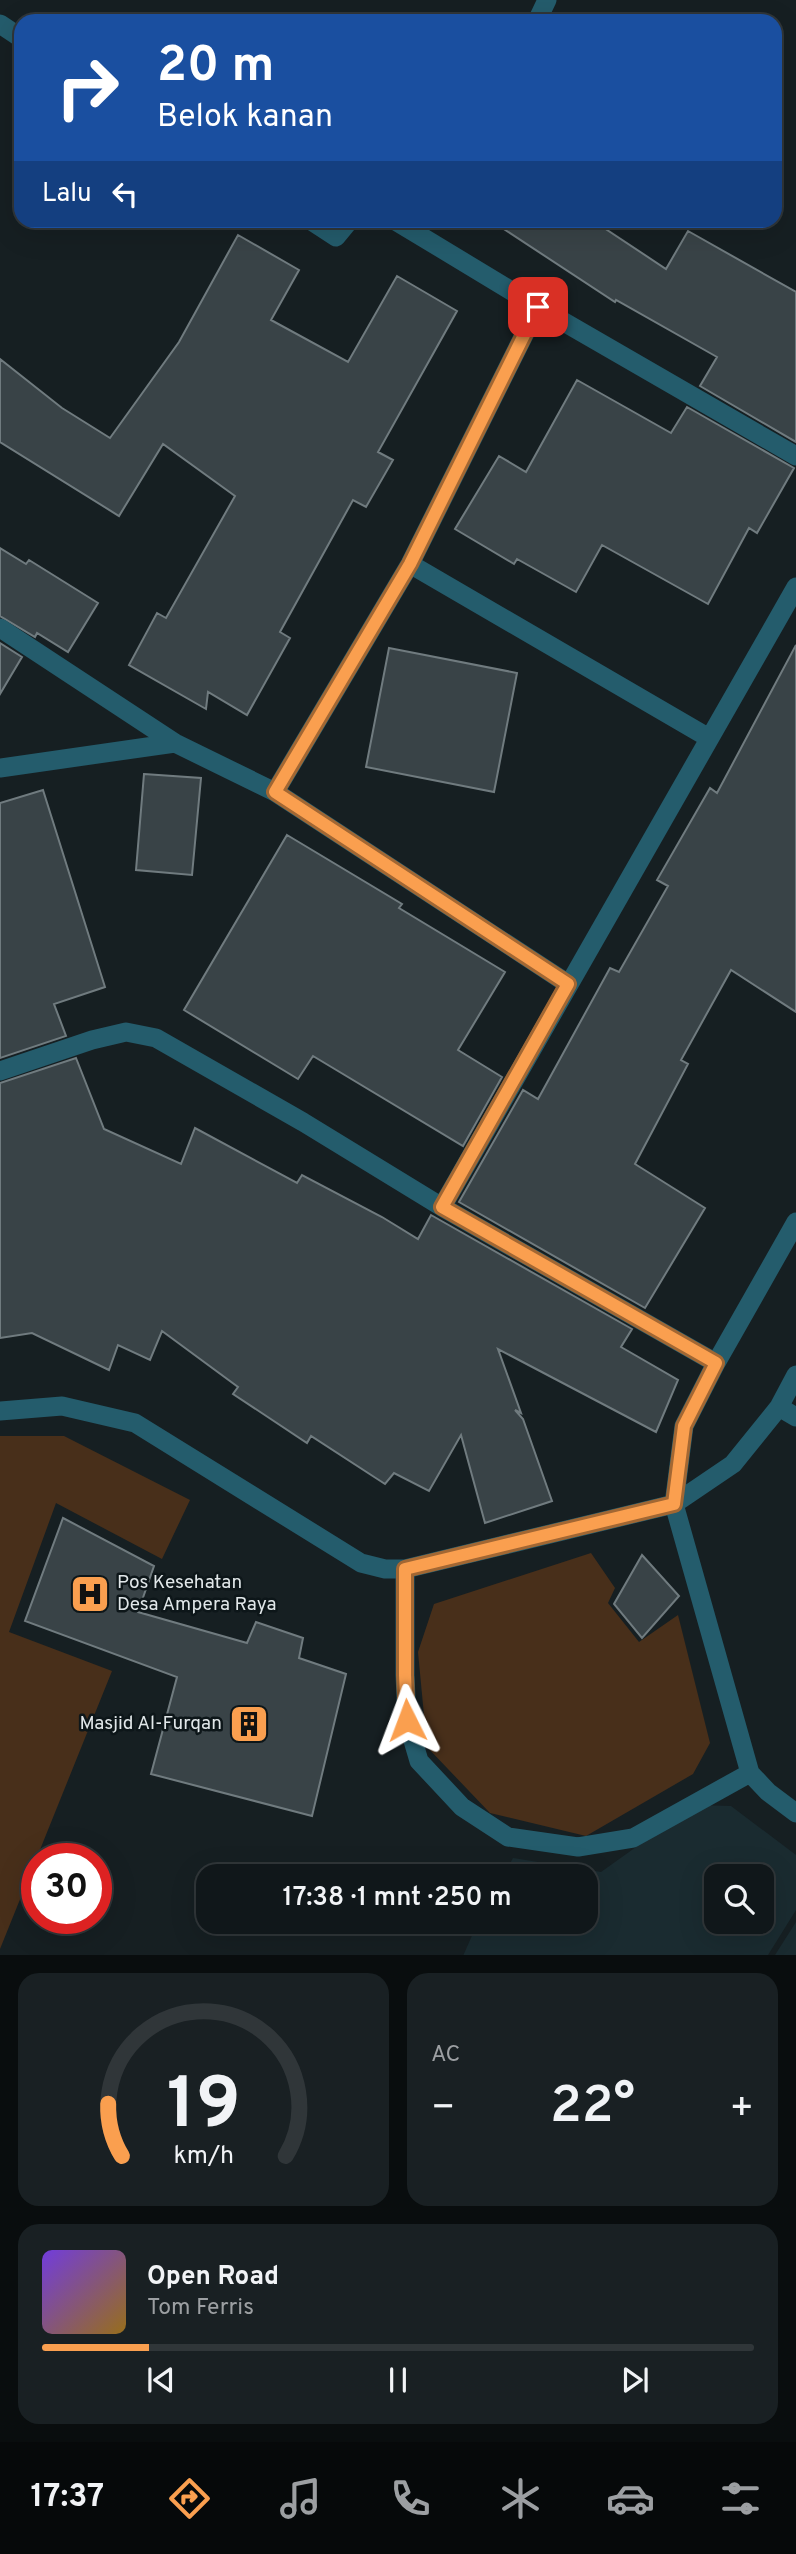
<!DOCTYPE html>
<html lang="id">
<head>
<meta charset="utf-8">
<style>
	:root { --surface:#10171a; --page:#192023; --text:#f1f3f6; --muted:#9c9fa2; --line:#303639; --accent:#fa9f4f }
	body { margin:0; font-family:Overpass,sans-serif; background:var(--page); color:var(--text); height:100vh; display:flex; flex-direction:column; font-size:26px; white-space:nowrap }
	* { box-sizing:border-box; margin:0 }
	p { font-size:23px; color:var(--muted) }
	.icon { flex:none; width:38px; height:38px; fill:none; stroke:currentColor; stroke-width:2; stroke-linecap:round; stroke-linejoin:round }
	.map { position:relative; height:1955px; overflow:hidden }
	.sheet { display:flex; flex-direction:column; gap:18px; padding:18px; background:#090d0e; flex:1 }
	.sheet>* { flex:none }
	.hud { position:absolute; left:14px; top:14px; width:768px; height:214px; border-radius:21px; box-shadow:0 7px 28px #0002,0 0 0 2px var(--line); background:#1a4fa0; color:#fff; overflow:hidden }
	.controls { position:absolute; left:704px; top:1864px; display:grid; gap:14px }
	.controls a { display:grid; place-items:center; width:70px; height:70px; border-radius:14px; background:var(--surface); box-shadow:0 7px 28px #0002,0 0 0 2px var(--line); font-size:35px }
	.speed { position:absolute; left:21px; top:1843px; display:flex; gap:14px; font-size:35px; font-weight:700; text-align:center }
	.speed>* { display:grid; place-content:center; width:91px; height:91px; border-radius:50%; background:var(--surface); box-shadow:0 7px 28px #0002,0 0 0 2px var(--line); line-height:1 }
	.speed .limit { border:10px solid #d22; background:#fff; color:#111 }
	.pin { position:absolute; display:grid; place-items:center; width:60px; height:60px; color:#fff; margin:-30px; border-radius:14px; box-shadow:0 4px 10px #0006 }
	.me { position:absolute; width:77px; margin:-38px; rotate:357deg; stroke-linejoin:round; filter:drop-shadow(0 0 5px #0008) }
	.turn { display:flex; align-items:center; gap:24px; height:147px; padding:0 28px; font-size:32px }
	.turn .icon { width:91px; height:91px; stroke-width:2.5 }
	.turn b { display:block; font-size:49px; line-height:60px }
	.then { display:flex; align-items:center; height:66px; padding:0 28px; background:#0003; gap:14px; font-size:26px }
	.big { font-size:52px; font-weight:600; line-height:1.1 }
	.sheet .tile { flex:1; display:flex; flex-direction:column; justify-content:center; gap:10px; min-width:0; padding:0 24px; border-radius:21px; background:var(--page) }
	.sheet .dial { align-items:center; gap:0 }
	.dial svg { height:182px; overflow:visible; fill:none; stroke:var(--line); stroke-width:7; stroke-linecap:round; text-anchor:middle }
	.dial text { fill:var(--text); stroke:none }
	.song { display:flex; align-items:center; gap:21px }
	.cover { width:84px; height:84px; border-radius:10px; background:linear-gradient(135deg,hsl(260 70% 55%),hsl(40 70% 35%)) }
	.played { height:7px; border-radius:4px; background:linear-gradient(90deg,var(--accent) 15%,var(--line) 15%) }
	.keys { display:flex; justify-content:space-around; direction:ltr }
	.heat { display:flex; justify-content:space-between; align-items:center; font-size:38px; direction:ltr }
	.sheet .tiles { flex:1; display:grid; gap:18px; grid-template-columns:1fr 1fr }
	.tile:last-child { grid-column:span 2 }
	.trip { position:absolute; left:196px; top:1864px; width:402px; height:70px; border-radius:21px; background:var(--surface); box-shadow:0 7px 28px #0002,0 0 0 2px var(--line); font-weight:600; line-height:70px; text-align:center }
	.menu { display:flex; height:112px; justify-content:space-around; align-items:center; background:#06090a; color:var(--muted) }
	.menu .icon { width:49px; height:49px }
	.menu .active { color:var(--accent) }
	.menu b { font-size:32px; color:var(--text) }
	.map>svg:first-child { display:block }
	.built { fill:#1a2b30; fill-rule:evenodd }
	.green { fill:#482f1a }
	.building { fill:#394347; stroke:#707b7f; stroke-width:2 }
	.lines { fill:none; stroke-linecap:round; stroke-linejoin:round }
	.minor { stroke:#245c6c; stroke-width:19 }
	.route-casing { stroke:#a26733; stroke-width:18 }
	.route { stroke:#fa9f4f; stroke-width:12 }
	.labels { text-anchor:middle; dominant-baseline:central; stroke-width:5; stroke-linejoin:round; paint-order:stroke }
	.poi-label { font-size:19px; fill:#e1e7e9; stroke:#0d1619; text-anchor:start }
</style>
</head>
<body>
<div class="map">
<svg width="796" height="1956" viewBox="0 0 796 1956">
	<rect width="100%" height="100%" fill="#161f22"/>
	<!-- built -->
	<path class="built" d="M 695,1805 L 731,1806 L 796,1855 L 796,1910 L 768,1955 L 463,1956 L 478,1922 L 586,1922 L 586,1876 L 503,1876 L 513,1858 L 601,1872 ZM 716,1876 L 761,1876 L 761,1922 L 716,1922 Z
		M 796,1922 L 796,1955 L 775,1955 Z"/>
	<!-- green -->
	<path class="green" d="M 0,1436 L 64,1436 L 190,1500 L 162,1559 L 56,1503 L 9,1632 L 112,1671 L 0,1949 Z
		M 591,1553 L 615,1588 L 608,1603 L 639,1642 L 678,1615 L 710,1743 L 693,1774 L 586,1836 L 490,1813 L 427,1747 L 418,1652 L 434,1604 Z"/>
	<!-- building -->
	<path class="building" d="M 490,220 L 592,220 L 666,269 L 688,231 L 796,292 L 796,442 L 700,386 L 717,357 L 616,300 L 615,302 Z
		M 238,235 L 299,270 L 271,320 L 348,362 L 397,276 L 457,311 L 378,452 L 393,460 L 366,507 L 353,500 L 280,632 L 290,638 L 247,715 L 208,692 L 206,709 L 129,665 L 157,613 L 166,618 L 235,496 L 163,444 L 119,516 L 0,442 L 0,359 L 62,408 L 110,438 L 179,342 Z
		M 577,380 L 671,433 L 687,407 L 794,468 L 757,533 L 749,528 L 708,604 L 602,545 L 576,592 L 517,559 L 514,564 L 455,529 L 499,456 L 526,472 Z
		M 0,548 L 26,564 L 29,560 L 98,603 L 68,652 L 37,633 L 35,637 L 0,616 Z
		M 0,643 L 22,657 L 0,694 Z
		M 796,645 L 796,1012 L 731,970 L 681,1060 L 688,1064 L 635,1164 L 705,1208 L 645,1308 L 459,1202 L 523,1090 L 538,1099 L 610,968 L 619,972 L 668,886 L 657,880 L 710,788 L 717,793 Z
		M 389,648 L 517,673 L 494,792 L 366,767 Z
		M 144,774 L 201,778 L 192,875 L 136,870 Z
		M 43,790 L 105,987 L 54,1004 L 66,1036 L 0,1058 L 0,803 Z
		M 287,835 L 402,904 L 399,908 L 505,972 L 458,1050 L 502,1077 L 463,1146 L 313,1056 L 298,1079 L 184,1010 Z
		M 76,1058 L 104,1129 L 181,1164 L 195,1128 L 297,1183 L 302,1175 L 382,1217 L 418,1239 L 431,1215 L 632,1329 L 621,1347 L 678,1380 L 656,1432 L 498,1349 L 521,1413 L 515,1410 L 523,1419 L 552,1501 L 485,1523 L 461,1435 L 429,1491 L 394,1473 L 385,1484 L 311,1436 L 307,1443 L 233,1394 L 238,1387 L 162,1331 L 150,1360 L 118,1345 L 109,1370 L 32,1333 L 0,1338 L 0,1083 Z
		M 63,1518 L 154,1566 L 138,1612 L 247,1643 L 256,1622 L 303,1638 L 299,1658 L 346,1674 L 312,1816 L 151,1774 L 177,1677 L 25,1621 Z
		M 642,1555 L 679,1596 L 642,1638 L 614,1604 Z"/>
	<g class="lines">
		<!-- minor -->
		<path class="minor" d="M 537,21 L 547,0
			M 0,24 L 21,38
			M 310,220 L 336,237 L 350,220
			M 394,220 L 538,307 L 796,456
			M 410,564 L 709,738
			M 0,628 L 175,743
			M 0,768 L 175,743 L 275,792 L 568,984
			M 275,792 L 410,564 L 538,307
			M 0,1071 L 92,1040 L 126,1032 L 156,1038 L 303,1122 L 442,1207 L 716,1363
			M 442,1207 L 796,587
			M 779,1407 L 796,1417
			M 0,1411 L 62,1406 L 135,1423 L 361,1563 L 385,1569 L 405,1569 L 674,1504 L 750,1773 L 768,1792 L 796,1813
			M 674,1504 L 684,1426 L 716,1363 L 796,1222
			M 674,1504 L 733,1464 L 779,1407 L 796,1375
			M 405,1569 L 405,1675 L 407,1720 L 419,1761 L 462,1807 L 508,1837 L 578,1847 L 633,1838 L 750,1773"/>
	</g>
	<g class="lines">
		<!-- route casing -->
		<g class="route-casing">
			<path id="route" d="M 407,1720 L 405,1675 L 405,1569 L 674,1504 L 684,1426 L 716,1363 L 442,1207 L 568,984 L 275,792 L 410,564 L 538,307"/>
		</g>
		<!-- route -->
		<use href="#route" class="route"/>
	</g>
	<!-- icons -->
	<defs>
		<g id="hospital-square" transform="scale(2.0125)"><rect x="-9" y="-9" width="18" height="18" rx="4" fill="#fa9f4f" stroke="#0d1619"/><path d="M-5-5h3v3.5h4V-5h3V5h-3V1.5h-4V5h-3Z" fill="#111"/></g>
		<g id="building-square" transform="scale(2.0125)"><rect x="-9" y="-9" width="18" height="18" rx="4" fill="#fa9f4f" stroke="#0d1619"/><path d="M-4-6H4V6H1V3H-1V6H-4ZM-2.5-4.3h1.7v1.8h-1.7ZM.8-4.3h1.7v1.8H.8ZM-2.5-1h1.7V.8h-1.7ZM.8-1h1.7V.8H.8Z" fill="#111"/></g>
	</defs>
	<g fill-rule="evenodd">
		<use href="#hospital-square" x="90" y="1594"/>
		<use href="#building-square" x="249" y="1724"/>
	</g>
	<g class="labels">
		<!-- poi labels -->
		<g class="poi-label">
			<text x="117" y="1583">Pos Kesehatan<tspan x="117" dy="22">Desa Ampera Raya</tspan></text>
			<text x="222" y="1724" text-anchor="end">Masjid Al-Furqan</text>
		</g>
	</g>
</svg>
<div class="controls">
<a><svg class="icon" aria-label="search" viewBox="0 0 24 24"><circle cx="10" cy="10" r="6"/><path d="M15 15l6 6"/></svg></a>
</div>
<div class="speed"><div class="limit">30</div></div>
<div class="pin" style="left:538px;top:307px;background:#d93025"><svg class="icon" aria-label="arrive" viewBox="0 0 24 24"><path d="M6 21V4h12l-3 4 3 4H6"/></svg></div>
<svg class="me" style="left:407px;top:1720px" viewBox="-20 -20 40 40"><path d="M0-17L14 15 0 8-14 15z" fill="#fa9f4f" stroke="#fff" stroke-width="4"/></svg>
<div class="trip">17:38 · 1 mnt · 250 m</div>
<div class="hud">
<div class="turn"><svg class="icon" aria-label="right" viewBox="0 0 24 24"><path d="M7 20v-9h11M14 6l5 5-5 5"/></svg><div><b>20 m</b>Belok kanan</div></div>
<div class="then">Lalu<svg class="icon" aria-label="left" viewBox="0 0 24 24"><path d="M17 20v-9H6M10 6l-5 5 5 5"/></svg></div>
</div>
</div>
<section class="sheet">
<div class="tiles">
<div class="tile dial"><svg viewBox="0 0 100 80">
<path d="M14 69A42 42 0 1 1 86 69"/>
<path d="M14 69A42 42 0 0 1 8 46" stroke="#fa9f4f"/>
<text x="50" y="56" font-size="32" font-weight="700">19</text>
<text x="50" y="72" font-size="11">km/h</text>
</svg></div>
<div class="tile"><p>AC</p>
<div class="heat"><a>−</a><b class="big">22°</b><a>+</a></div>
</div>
<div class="tile">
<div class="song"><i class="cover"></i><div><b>Open Road</b><p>Tom Ferris</p></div></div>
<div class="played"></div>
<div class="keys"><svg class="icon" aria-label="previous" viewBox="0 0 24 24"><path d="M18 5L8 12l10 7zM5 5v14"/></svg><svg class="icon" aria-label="pause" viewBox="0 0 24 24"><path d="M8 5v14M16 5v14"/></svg><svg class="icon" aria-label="next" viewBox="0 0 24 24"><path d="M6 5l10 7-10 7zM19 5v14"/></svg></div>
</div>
</div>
</section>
<nav class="menu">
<b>17:37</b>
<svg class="icon active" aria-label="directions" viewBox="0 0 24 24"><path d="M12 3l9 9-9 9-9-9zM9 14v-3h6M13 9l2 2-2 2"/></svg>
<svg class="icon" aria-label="music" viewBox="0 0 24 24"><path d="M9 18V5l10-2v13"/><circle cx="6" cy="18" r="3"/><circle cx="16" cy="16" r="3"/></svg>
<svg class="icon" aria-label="phone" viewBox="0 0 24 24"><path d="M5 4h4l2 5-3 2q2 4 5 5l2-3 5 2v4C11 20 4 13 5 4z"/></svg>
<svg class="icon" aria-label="climate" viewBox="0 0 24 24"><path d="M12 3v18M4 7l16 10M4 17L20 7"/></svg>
<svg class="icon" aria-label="car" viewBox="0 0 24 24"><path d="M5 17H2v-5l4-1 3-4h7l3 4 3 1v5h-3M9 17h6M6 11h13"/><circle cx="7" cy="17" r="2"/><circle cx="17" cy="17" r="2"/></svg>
<svg class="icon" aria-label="filters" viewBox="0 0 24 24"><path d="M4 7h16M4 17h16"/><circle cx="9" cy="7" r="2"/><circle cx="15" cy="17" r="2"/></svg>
</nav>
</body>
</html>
